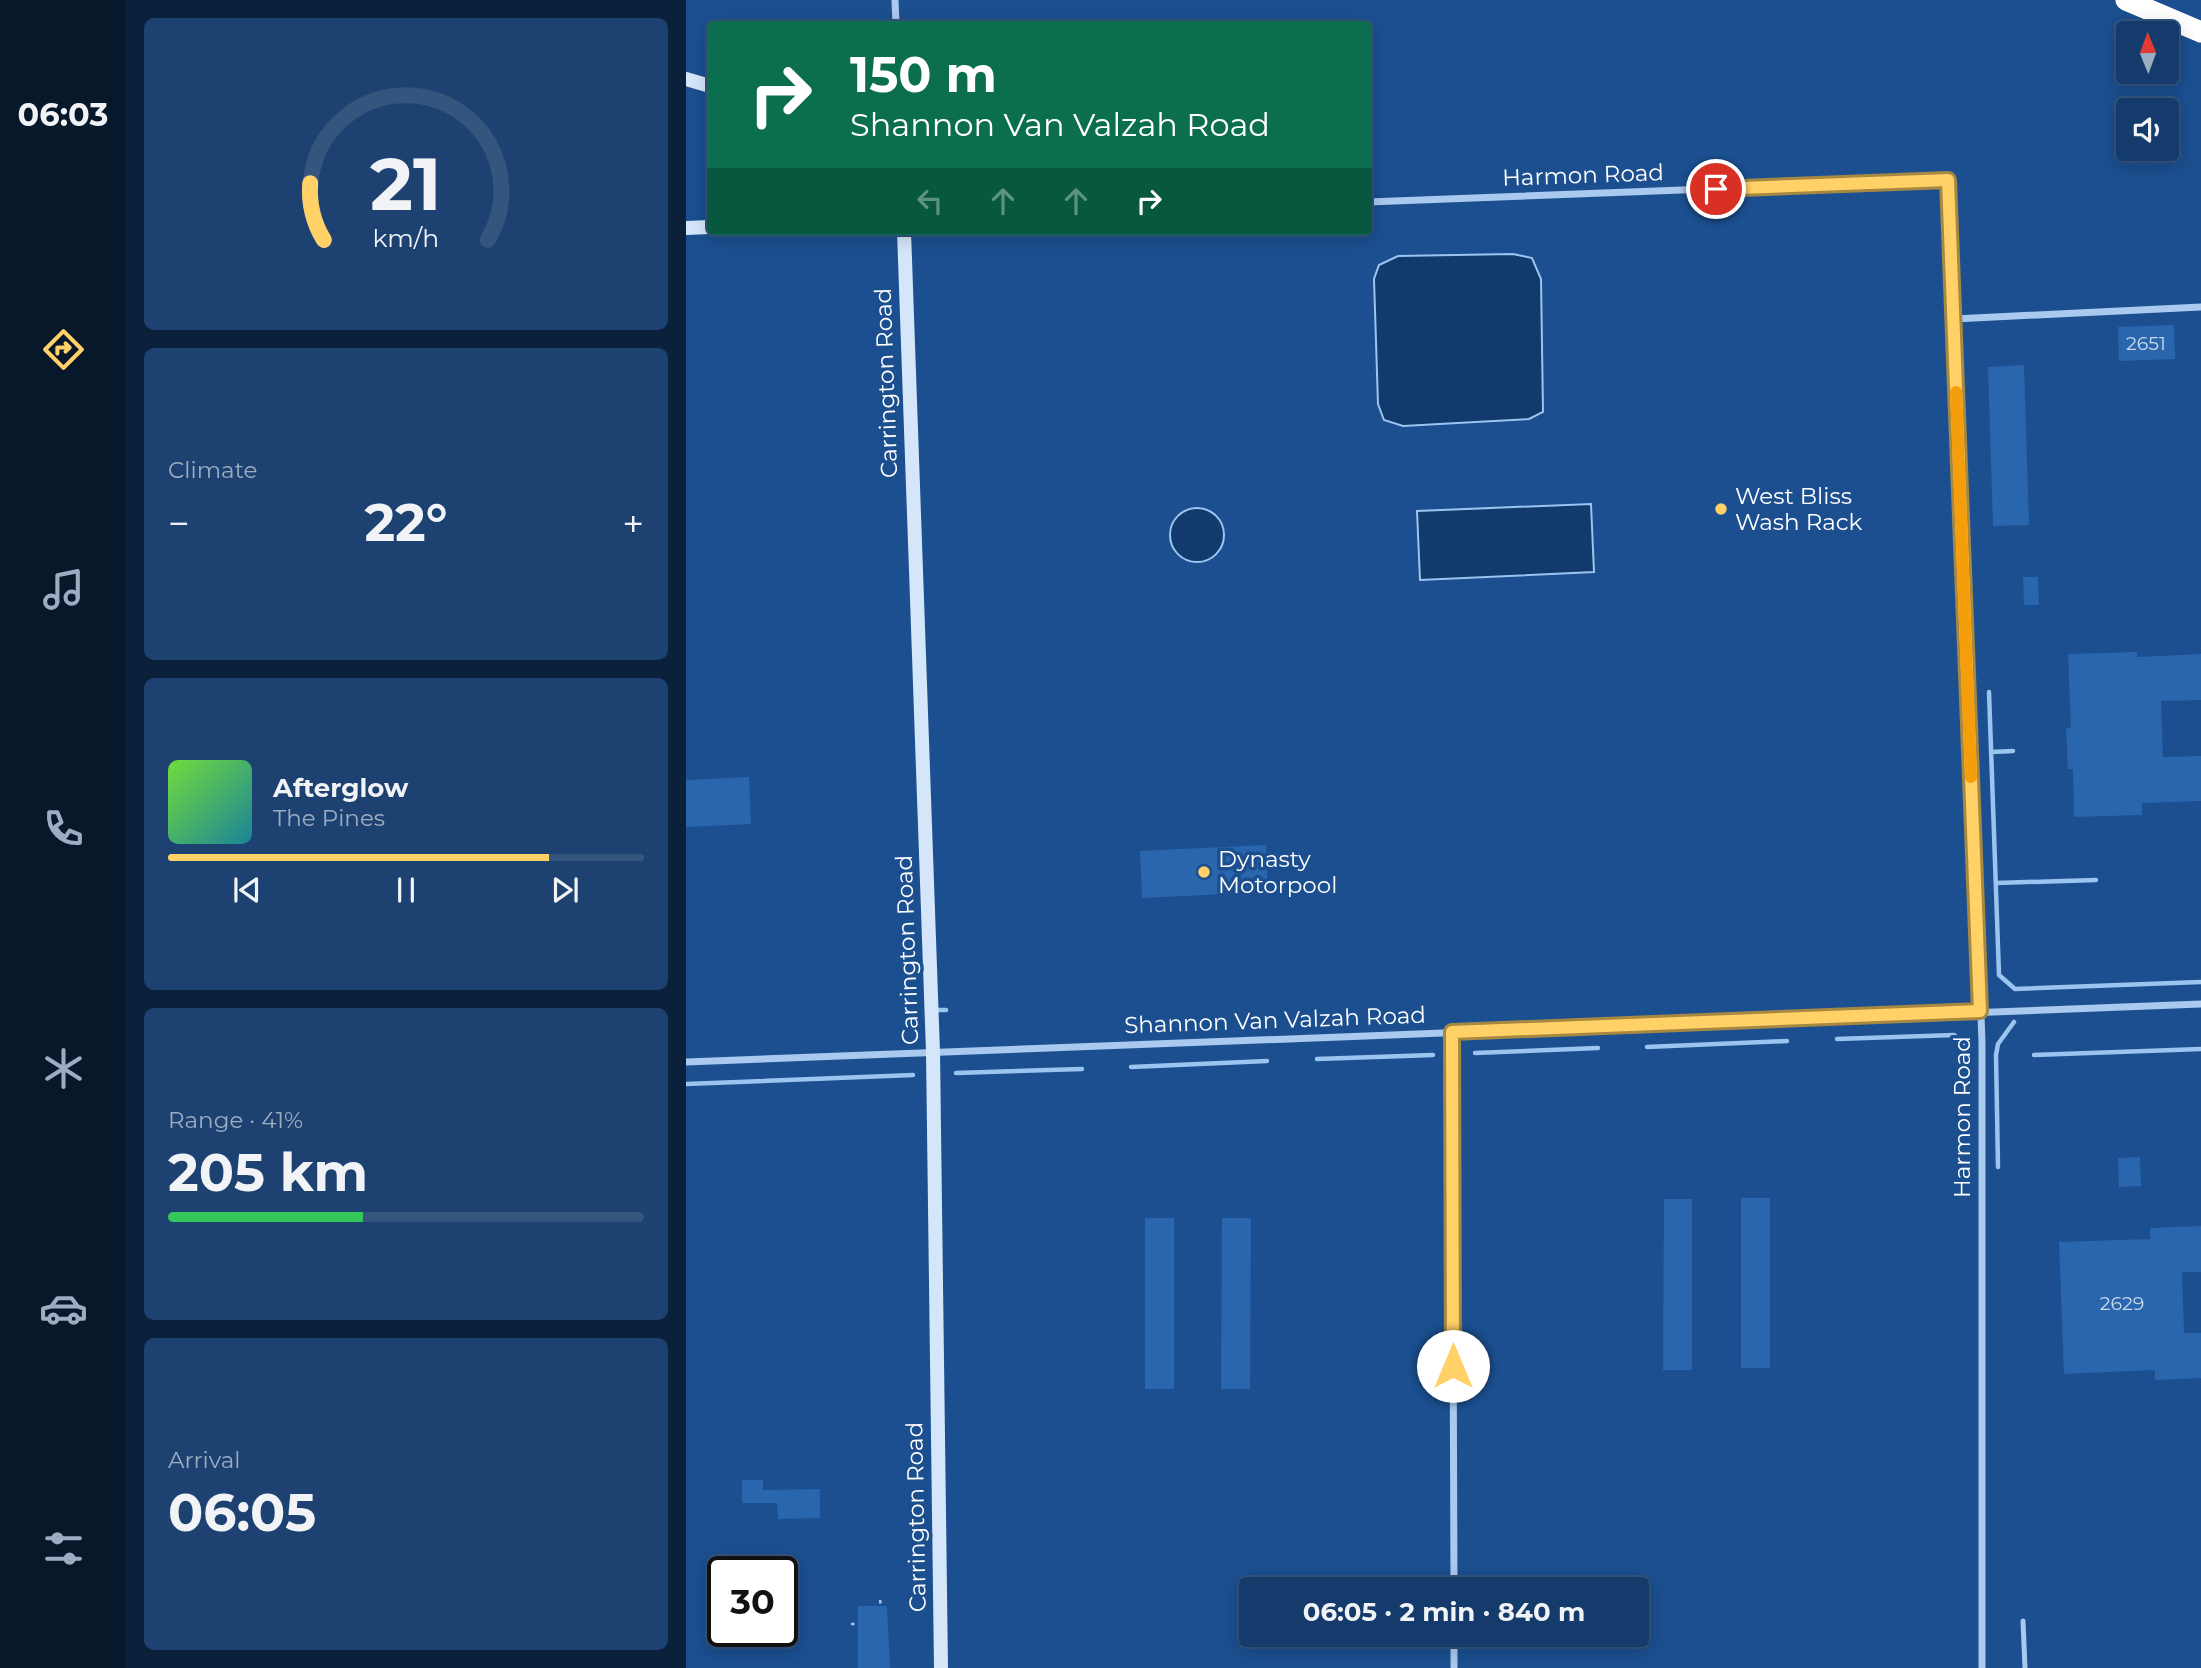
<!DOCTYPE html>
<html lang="en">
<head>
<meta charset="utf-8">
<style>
	:root { --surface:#143b6b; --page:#1d4271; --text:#f1f3f6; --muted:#9dadc1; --line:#33557e; --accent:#ffd166 }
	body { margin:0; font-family:Montserrat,sans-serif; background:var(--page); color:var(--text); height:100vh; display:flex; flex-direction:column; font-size:26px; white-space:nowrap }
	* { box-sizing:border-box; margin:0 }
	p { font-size:23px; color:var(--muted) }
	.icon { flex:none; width:38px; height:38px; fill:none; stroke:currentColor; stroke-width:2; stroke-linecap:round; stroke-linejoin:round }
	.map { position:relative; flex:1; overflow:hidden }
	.sheet { display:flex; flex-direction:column; gap:18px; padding:18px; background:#0b203b; width:560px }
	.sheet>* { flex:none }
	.guide { position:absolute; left:21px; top:21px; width:665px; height:214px; border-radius:7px; box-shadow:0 4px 18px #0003,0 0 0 2px var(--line); background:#0b6e4f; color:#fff; overflow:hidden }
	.needle { width:46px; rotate:359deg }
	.tools { position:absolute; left:1430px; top:21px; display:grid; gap:14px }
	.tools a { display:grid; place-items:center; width:63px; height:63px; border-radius:7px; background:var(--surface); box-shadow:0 4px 18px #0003,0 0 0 2px var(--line); font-size:35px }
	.speed { position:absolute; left:21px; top:1556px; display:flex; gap:14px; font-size:35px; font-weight:700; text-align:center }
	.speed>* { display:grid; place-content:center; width:91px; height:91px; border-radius:50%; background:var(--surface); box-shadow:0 4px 18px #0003,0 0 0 2px var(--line); line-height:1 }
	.speed .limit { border:4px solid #111; border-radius:10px; background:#fff; color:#111 }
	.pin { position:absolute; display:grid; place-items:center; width:60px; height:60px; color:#fff; margin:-30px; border:4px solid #fff; border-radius:50%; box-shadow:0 2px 7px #0007 }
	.me { position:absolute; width:77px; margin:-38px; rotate:0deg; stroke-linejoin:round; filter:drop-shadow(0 0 5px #0008) }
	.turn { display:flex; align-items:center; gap:24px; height:147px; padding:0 28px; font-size:32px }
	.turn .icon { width:91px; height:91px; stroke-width:2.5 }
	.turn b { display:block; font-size:49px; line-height:60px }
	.lanes { display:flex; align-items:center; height:66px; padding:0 28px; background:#0003; justify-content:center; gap:35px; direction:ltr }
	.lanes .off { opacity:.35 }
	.big { font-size:52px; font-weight:700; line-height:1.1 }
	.sheet .widget { flex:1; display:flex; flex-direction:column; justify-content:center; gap:10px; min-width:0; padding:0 24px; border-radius:10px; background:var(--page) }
	.sheet .dial { align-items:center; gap:0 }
	.dial svg { height:182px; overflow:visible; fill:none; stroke:var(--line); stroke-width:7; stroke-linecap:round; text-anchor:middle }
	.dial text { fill:var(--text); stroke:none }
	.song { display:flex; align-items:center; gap:21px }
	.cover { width:84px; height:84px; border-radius:10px; background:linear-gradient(135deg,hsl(100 70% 55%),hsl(190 70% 35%)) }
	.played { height:7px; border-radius:4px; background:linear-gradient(90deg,var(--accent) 80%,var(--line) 80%) }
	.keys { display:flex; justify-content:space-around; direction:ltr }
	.heat { display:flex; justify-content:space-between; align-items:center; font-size:38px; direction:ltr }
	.charge { height:10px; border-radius:5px; background:linear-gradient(90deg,#34c759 41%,var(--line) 0) }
	.trip { position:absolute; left:553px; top:1577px; width:410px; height:70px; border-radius:7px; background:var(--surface); box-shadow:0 4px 18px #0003,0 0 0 2px var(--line); font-weight:700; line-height:70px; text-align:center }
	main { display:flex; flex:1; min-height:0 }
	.tab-bar { display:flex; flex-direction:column; width:126px; justify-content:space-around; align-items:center; background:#08182b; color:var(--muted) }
	.tab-bar .icon { width:49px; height:49px }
	.tab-bar .on { color:var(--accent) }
	.tab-bar b { font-size:32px; color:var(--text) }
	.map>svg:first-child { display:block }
	.water { fill:#123a6d; stroke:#9cc4f0; stroke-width:2 }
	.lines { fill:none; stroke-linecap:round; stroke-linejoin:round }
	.stream { stroke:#9cc4f0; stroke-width:4.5 }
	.building { fill:#2a66ad }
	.path { stroke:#a9c9ee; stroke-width:2.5; stroke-dasharray:3.5 5; stroke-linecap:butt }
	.lane { stroke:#a9c9ee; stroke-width:5 }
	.street { stroke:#a9c9ee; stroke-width:7 }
	.secondary { stroke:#d6e6fa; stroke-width:14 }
	.highway { stroke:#fff; stroke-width:21 }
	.route-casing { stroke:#a68842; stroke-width:18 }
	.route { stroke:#ffd166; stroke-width:12 }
	.slow { stroke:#f59e0b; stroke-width:12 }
	.poi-dot { fill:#ffd166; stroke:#1b4f8f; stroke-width:2.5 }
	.labels { text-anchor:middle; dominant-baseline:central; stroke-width:7; stroke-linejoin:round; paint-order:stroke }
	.number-label { font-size:19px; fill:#cad9ea }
	.street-label { font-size:23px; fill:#fff; stroke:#1b4f8f }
	.poi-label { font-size:23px; fill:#fff; stroke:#1b4f8f; text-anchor:start }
</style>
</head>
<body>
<main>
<nav class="tab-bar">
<b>06:03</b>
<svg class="icon on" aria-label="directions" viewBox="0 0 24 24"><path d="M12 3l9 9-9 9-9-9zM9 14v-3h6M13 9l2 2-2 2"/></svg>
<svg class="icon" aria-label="music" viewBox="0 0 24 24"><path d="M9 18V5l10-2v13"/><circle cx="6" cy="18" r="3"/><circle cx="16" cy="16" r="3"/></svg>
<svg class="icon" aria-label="phone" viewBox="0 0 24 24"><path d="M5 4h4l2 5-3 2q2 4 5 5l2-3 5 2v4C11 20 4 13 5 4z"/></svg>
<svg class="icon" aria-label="climate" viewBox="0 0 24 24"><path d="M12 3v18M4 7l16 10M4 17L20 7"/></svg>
<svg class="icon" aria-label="car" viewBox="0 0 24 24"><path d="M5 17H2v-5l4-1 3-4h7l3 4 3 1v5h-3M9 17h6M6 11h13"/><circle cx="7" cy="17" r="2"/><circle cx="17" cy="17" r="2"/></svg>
<svg class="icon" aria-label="filters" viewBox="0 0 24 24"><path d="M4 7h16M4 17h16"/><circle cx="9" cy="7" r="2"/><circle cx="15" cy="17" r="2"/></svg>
</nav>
<section class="sheet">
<div class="widget dial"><svg viewBox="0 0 100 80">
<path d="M14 69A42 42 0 1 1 86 69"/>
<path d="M14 69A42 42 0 0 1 8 44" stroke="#ffd166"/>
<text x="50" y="56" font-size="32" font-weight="700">21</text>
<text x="50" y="72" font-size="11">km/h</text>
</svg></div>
<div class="widget"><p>Climate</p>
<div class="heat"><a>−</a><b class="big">22°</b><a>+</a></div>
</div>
<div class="widget">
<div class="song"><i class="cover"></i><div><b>Afterglow</b><p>The Pines</p></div></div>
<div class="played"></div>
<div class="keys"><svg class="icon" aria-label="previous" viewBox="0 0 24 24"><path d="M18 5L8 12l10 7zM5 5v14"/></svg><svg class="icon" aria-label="pause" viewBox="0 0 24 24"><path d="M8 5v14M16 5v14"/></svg><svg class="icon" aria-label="next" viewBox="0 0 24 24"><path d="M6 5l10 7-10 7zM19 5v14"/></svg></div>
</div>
<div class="widget"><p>Range · 41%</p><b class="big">205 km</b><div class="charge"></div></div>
<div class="widget"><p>Arrival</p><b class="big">06:05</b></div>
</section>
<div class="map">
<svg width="1515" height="1668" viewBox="0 0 1515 1668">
	<rect width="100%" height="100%" fill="#1b4f8f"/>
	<!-- water -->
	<path class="water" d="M 827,254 L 846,258 L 855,279 L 857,412 L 843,419 L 717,426 L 698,420 L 692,404 L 688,279 L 693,265 L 712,256 Z
		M 905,504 L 908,572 L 734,580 L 731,511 Z
		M484 535a27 27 0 1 1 54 0a27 27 0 1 1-54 0Z"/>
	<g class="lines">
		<!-- stream -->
		<path class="stream" d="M 1303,692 L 1313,975 L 1329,989 L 1515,982
			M 1305,752 L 1327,751
			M 1310,883 L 1410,880
			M 247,1010 L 260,1010
			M 1151,1039 L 1268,1035 L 1281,1045 L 1281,1074
			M 961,1047 L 1101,1041
			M 789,1053 L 912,1048
			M 1348,1055 L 1515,1049
			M 631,1059 L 747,1055
			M 445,1067 L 581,1061
			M 270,1073 L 396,1069
			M 0,1084 L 227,1075
			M 1312,1167 L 1310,1055 L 1312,1044 L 1328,1022"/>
	</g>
	<!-- building -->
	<path class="building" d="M 1488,325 L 1489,359 L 1433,361 L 1432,327 Z
		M 1338,365 L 1343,525 L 1307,526 L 1302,367 Z
		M 1337,577 L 1352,577 L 1353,605 L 1338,605 Z
		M 1451,652 L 1451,657 L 1515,654 L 1515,700 L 1475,701 L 1477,757 L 1515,756 L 1515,801 L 1456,803 L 1456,815 L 1388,817 L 1387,769 L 1382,769 L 1380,728 L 1385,728 L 1382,654 Z
		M 63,777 L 65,824 L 0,827 L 0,780 Z
		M 580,845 L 582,892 L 456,898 L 454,851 Z
		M 1454,1157 L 1455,1186 L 1433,1187 L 1432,1158 Z
		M 1055,1198 L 1084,1198 L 1084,1368 L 1055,1368 Z
		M 978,1199 L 1006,1199 L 1006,1370 L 977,1370 Z
		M 459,1218 L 488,1218 L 488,1389 L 459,1389 Z
		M 536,1218 L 565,1218 L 564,1389 L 535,1389 Z
		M 1515,1226 L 1515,1272 L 1496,1272 L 1498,1333 L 1515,1333 L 1515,1378 L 1469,1380 L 1469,1370 L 1378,1374 L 1373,1242 L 1464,1239 L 1464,1228 Z
		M 56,1480 L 77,1480 L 77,1490 L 134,1489 L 134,1518 L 92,1519 L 91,1503 L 56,1503 Z
		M 172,1606 L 201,1606 L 204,1668 L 172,1668 Z"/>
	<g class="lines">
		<!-- path -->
		<path class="path" d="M 194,1600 L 195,1606
			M 165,1624 L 171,1624"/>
		<!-- lane -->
		<path class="lane" d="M 1337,1621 L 1339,1668"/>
		<!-- street -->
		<path class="street" d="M 209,0 L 210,24
			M 682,202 L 1262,180 L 1296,1042 L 1296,1668
			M 1268,319 L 1515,307
			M 766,1032 L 768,1589
			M 0,1062 L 1515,1004
			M 768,1634 L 768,1668"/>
		<!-- secondary -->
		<path class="secondary" d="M 0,79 L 24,86
			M 0,228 L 24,227
			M 218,231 L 247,1052 L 255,1668"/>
		<!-- highway -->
		<path class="highway" d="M 1440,0 L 1515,32"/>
	</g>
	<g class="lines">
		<!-- route casing -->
		<g class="route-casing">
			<path id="route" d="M 767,1366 L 766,1032 L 1294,1011 L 1262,180 L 1030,189"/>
		</g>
		<!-- route -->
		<use href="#route" class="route"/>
		<!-- slow -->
		<path class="slow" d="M 1270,392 L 1285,777"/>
	</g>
	<!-- markers -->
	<g class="poi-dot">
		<circle cx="1035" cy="509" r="7"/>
		<circle cx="518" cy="872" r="7"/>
	</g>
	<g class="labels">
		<!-- number labels -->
		<g class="number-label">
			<text x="1460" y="343">2651</text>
			<text x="1436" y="1303">2629</text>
		</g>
		<!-- street labels -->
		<g class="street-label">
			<text transform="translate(897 175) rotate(-2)">Harmon Road</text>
			<text transform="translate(200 383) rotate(-92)">Carrington Road</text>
			<text transform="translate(221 950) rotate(-92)">Carrington Road</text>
			<text transform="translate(589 1020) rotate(-2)">Shannon Van Valzah Road</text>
			<text transform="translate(1276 1117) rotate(-90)">Harmon Road</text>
			<text transform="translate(230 1517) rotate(-91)">Carrington Road</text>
		</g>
		<!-- poi labels -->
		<g class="poi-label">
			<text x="1049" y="496">West Bliss<tspan x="1049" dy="26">Wash Rack</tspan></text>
			<text x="532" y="859">Dynasty<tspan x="532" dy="26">Motorpool</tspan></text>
		</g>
	</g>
</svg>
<div class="tools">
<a><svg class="needle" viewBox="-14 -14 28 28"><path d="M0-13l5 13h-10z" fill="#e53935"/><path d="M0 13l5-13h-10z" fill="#9dadc1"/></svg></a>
<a><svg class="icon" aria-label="sound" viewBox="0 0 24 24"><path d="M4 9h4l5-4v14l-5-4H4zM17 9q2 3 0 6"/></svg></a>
</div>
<div class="speed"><div class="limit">30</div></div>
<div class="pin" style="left:1030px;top:189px;background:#d93025"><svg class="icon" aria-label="arrive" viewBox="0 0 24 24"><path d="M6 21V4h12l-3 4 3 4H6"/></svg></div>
<svg class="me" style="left:767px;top:1366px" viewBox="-20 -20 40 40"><circle r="19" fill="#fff"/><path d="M0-13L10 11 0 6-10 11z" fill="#ffd166"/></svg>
<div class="trip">06:05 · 2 min · 840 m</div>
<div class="guide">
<div class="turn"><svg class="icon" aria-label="right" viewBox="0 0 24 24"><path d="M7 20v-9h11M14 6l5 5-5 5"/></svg><div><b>150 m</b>Shannon Van Valzah Road</div></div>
<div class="lanes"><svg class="icon off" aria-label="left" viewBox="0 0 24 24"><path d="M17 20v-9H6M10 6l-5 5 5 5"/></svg><svg class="icon off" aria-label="ahead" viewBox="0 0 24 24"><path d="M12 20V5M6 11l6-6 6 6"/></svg><svg class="icon off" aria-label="ahead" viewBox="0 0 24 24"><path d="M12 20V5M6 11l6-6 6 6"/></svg><svg class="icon" aria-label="right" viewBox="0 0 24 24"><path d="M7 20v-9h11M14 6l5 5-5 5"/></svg></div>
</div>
</div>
</main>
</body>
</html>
